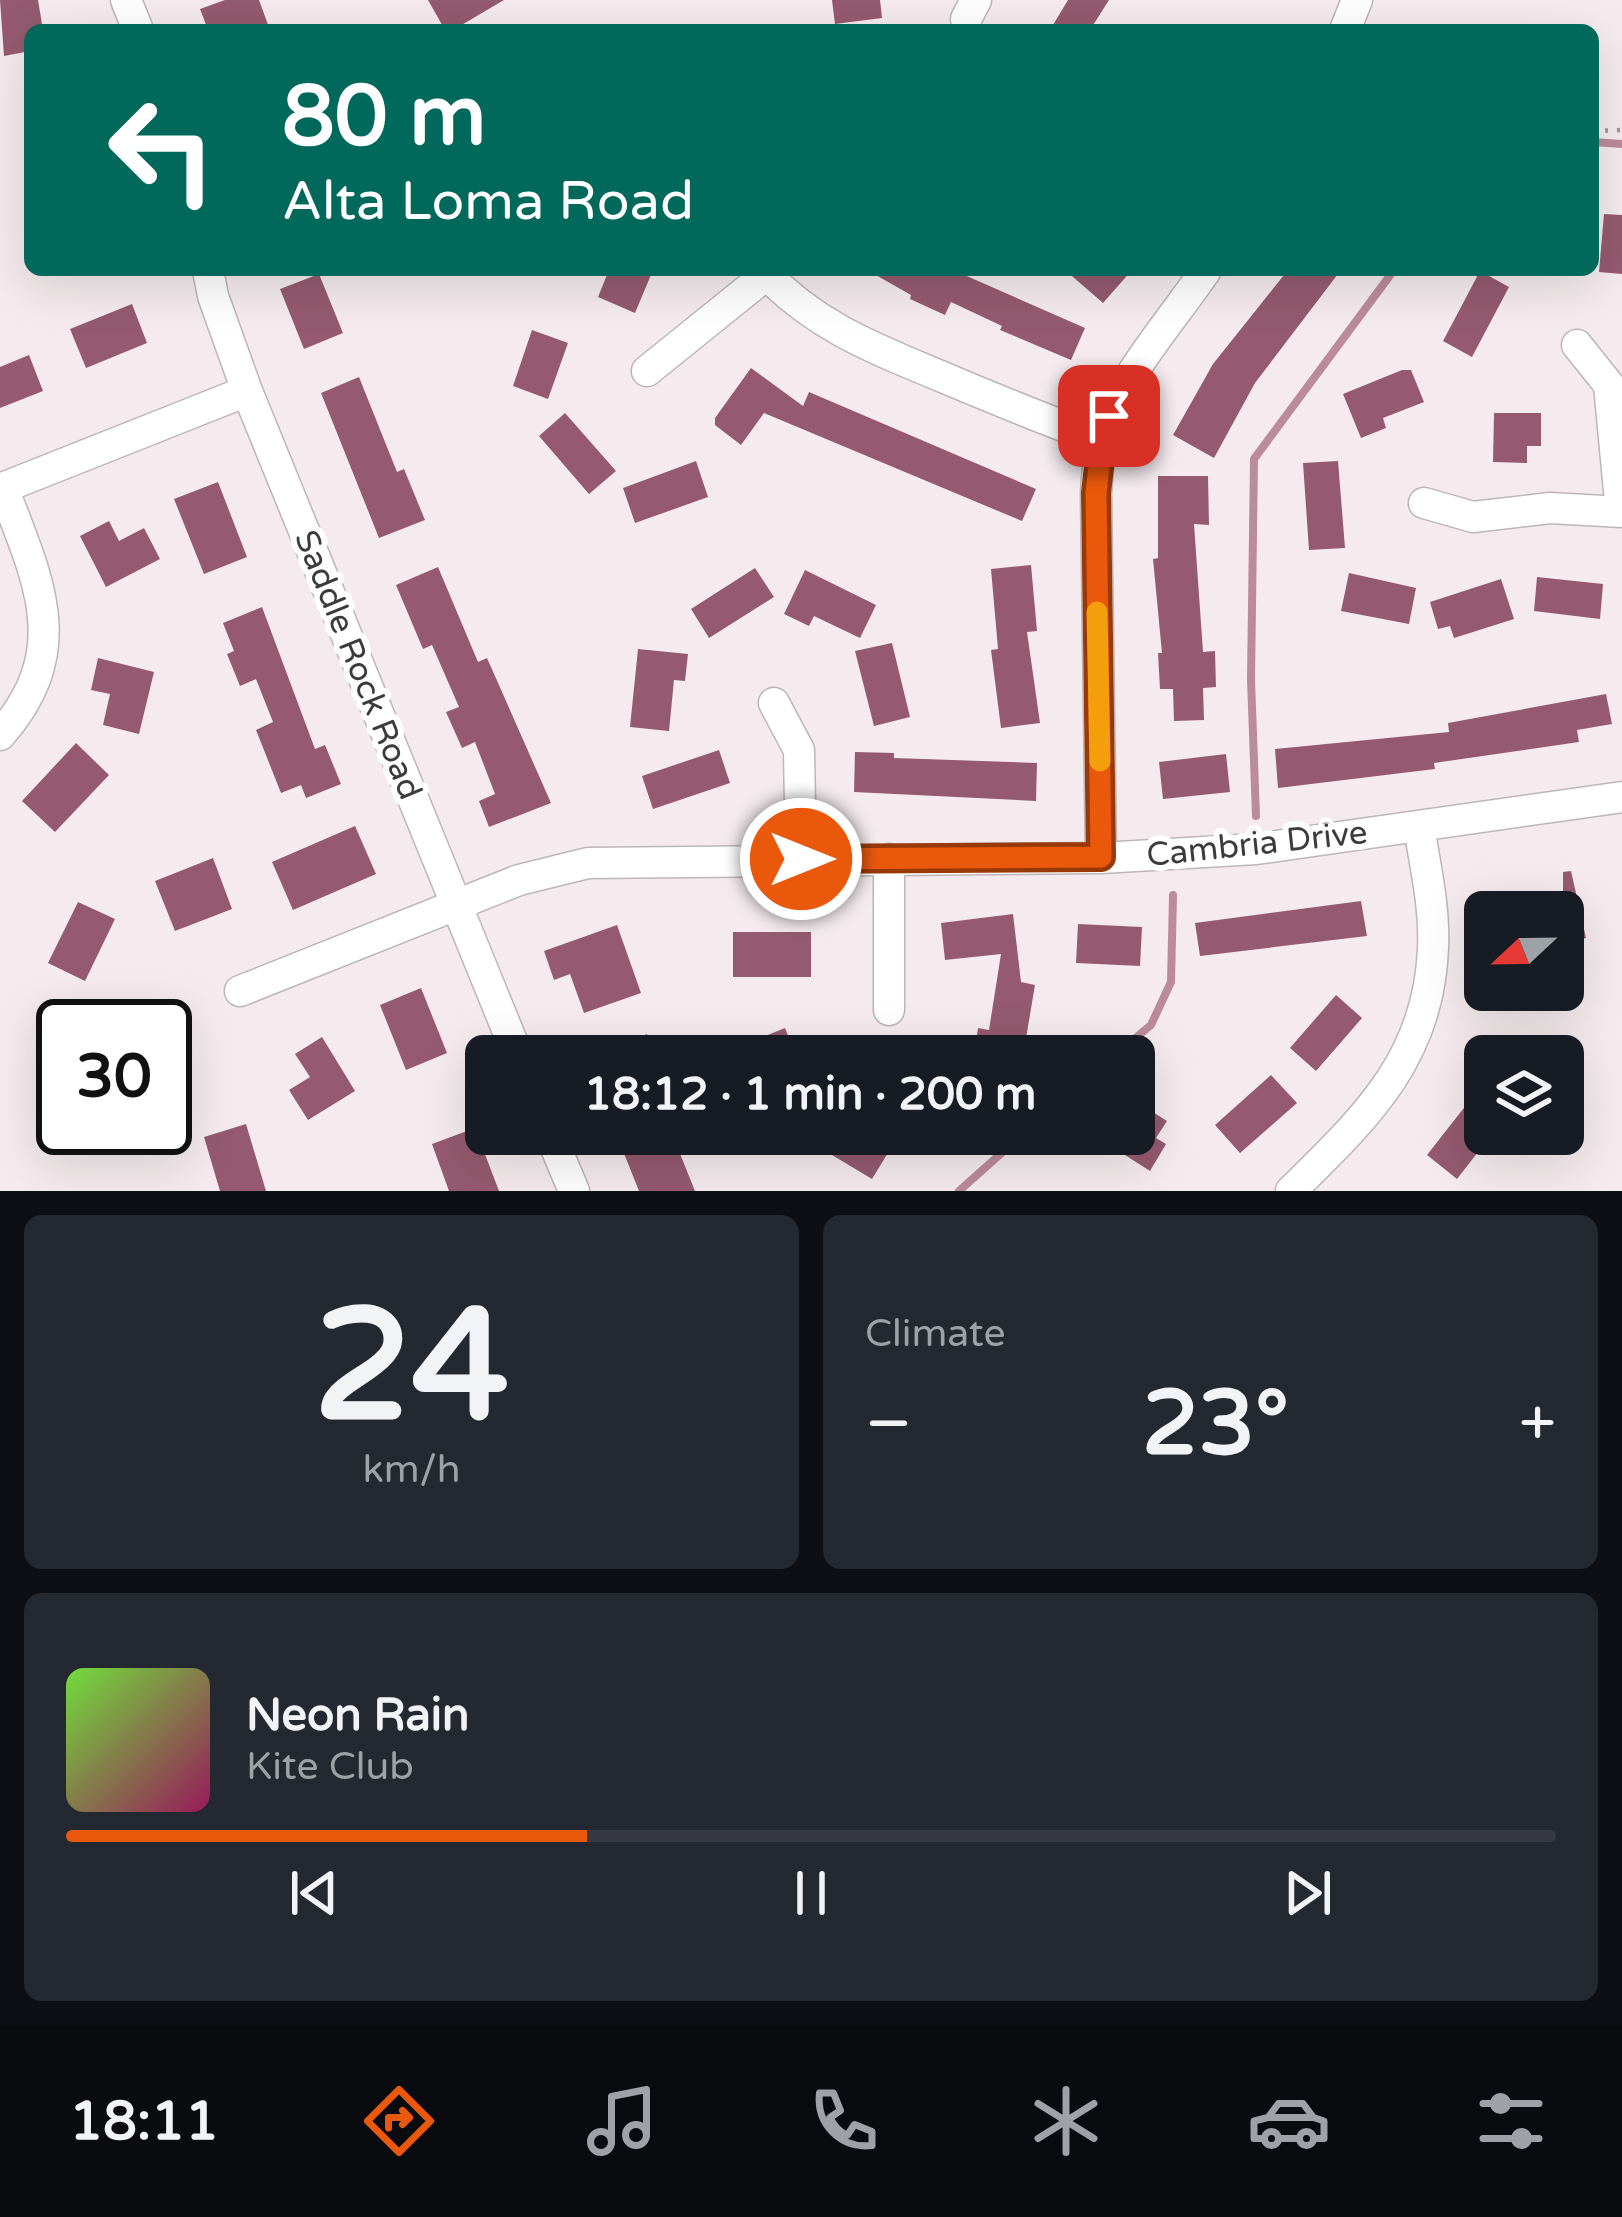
<!DOCTYPE html>
<html lang="en">
<head>
<meta charset="utf-8">
<style>
	:root { --surface:#171b24; --page:#242831; --text:#f1f3f6; --muted:#9ea1a6; --line:#363941; --accent:#ea580c }
	body { margin:0; font-family:"Varela Round",sans-serif; background:var(--page); color:var(--text); height:100vh; display:flex; flex-direction:column; font-size:45px; white-space:nowrap }
	* { box-sizing:border-box; margin:0 }
	p { font-size:39px; color:var(--muted) }
	.icon { flex:none; width:66px; height:66px; fill:none; stroke:currentColor; stroke-width:2; stroke-linecap:round; stroke-linejoin:round }
	.map { position:relative; height:1191px; overflow:hidden }
	.side { display:flex; flex-direction:column; gap:24px; padding:24px; background:#0d0f14; flex:1 }
	.side>* { flex:none }
	.guide { position:absolute; left:24px; top:24px; width:1575px; height:252px; border-radius:18px; box-shadow:0 12px 48px #0002; background:#00695c; color:#fff; overflow:hidden }
	.needle { width:78px; rotate:248deg }
	.tools { position:absolute; left:1464px; top:891px; display:grid; gap:24px }
	.tools a { display:grid; place-items:center; width:120px; height:120px; border-radius:18px; background:var(--surface); box-shadow:0 12px 48px #0002; font-size:60px }
	.speed { position:absolute; left:36px; top:999px; display:flex; gap:24px; font-size:60px; font-weight:700; text-align:center }
	.speed>* { display:grid; place-content:center; width:156px; height:156px; border-radius:50%; background:var(--surface); box-shadow:0 12px 48px #0002; line-height:1 }
	.speed .limit { border:6px solid #111; border-radius:18px; background:#fff; color:#111 }
	.pin { position:absolute; display:grid; place-items:center; width:102px; height:102px; color:#fff; margin:-51px; border-radius:24px; box-shadow:0 6px 18px #0006 }
	.me { position:absolute; width:132px; margin:-66px; rotate:90deg; stroke-linejoin:round; filter:drop-shadow(0 0 9px #0008) }
	.turn { display:flex; align-items:center; gap:42px; height:252px; padding:0 60px; font-size:54px }
	.turn .icon { width:156px; height:156px; stroke-width:2.5 }
	.turn b { display:block; font-size:84px; line-height:102px }
	.big { font-size:90px; font-weight:700; line-height:1.1 }
	.side .tile { flex:1; display:flex; flex-direction:column; justify-content:center; gap:18px; min-width:0; padding:0 42px; border-radius:18px; background:var(--page) }
	.side .dial { align-items:center; gap:0 }
	.dial b { font-size:156px; line-height:1 }
	.song { display:flex; align-items:center; gap:36px }
	.cover { width:144px; height:144px; border-radius:18px; background:linear-gradient(135deg,hsl(100 70% 55%),hsl(330 70% 35%)) }
	.played { height:12px; border-radius:6px; background:linear-gradient(90deg,var(--accent) 35%,var(--line) 35%) }
	.keys { display:flex; justify-content:space-around; direction:ltr }
	.heat { display:flex; justify-content:space-between; align-items:center; font-size:66px; direction:ltr }
	.side .tiles { flex:1; display:grid; gap:24px; grid-template-columns:1fr 1fr }
	.tile:last-child { grid-column:span 2 }
	.trip { position:absolute; left:465px; top:1035px; width:690px; height:120px; border-radius:18px; background:var(--surface); box-shadow:0 12px 48px #0002; font-weight:700; line-height:120px; text-align:center }
	.menu { display:flex; height:192px; justify-content:space-around; align-items:center; background:#090b0e; color:var(--muted) }
	.menu .icon { width:84px; height:84px }
	.menu .selected { color:var(--accent) }
	.menu b { font-size:54px; color:var(--text) }
	.map>svg:first-child { display:block }
	.lines { fill:none; stroke-linecap:round; stroke-linejoin:round }
	.stream { stroke:#bb8b9b; stroke-width:8 }
	.building { fill:#955a6f }
	.minor-casing { stroke:#beb5b7; stroke-width:33 }
	.path { stroke:#9b9496; stroke-width:4.5; stroke-dasharray:3 9; stroke-linecap:butt }
	.minor { stroke:#fff; stroke-width:30 }
	.route-casing { stroke:#983908; stroke-width:30 }
	.route { stroke:#ea580c; stroke-width:21 }
	.slow { stroke:#f59e0b; stroke-width:21 }
	.labels { text-anchor:middle; dominant-baseline:central; stroke-width:12; stroke-linejoin:round; paint-order:stroke }
	.street-label { font-size:33px; fill:#3e3a3b; stroke:#fff }
</style>
</head>
<body>
<div class="map">
<svg width="1622" height="1191" viewBox="0 0 1622 1191">
	<rect width="100%" height="100%" fill="#f5ebee"/>
	<g class="lines">
		<!-- stream -->
		<path class="stream" d="M 1593,142 L 1622,144
			M 1256,816 L 1251,680 L 1254,459 L 1394,270
			M 1114,1056 L 1151,1025 L 1171,982 L 1173,895
			M 959,1191 L 1023,1134"/>
	</g>
	<!-- building -->
	<path class="building" d="M 0,0 L 38,0 L 43,30 L 30,30 L 30,51 L 4,56 Z
		M 225,0 L 259,0 L 270,30 L 208,30 L 200,9 Z
		M 428,0 L 504,0 L 453,30 L 445,30 Z
		M 832,0 L 880,0 L 882,18 L 835,24 Z
		M 1068,0 L 1109,0 L 1090,30 L 1050,30 Z
		M 1604,214 L 1622,215 L 1622,274 L 1599,272 Z
		M 609,270 L 653,270 L 635,313 L 598,297 Z
		M 867,270 L 953,270 L 1085,328 L 1071,360 L 1000,330 L 1002,326 L 951,302 L 945,315 L 910,299 L 911,295 Z
		M 1065,270 L 1132,270 L 1103,303 Z
		M 1288,270 L 1341,270 L 1255,383 L 1214,458 L 1173,435 L 1213,364 Z
		M 1480,271 L 1509,287 L 1472,357 L 1443,341 Z
		M 319,274 L 343,333 L 304,349 L 280,289 Z
		M 132,304 L 147,343 L 86,368 L 70,329 Z
		M 532,330 L 568,343 L 548,399 L 513,386 Z
		M 29,355 L 43,391 L 0,408 L 0,367 Z
		M 751,368 L 803,406 L 809,392 L 1036,489 L 1022,521 L 764,413 L 741,445 L 715,425 L 715,418 Z
		M 1402,370 L 1411,370 L 1424,402 L 1383,418 L 1386,428 L 1361,438 L 1343,394 Z
		M 359,377 L 397,472 L 404,469 L 425,520 L 379,538 L 321,393 Z
		M 565,413 L 616,471 L 589,494 L 539,436 Z
		M 1494,413 L 1541,413 L 1541,446 L 1527,446 L 1527,463 L 1493,462 Z
		M 696,461 L 708,497 L 635,523 L 623,488 Z
		M 1338,461 L 1345,548 L 1309,550 L 1303,463 Z
		M 1158,476 L 1208,476 L 1209,525 L 1194,524 L 1203,652 L 1215,651 L 1216,687 L 1203,688 L 1204,720 L 1174,721 L 1173,689 L 1160,689 L 1158,653 L 1162,653 L 1153,559 L 1158,558 Z
		M 218,482 L 247,557 L 204,574 L 174,499 Z
		M 109,521 L 119,541 L 144,528 L 160,559 L 106,587 L 80,536 Z
		M 1031,565 L 1037,631 L 1027,632 L 1040,723 L 1001,728 L 991,650 L 998,649 L 991,569 Z
		M 438,567 L 478,662 L 487,658 L 551,803 L 489,827 L 479,801 L 495,794 L 475,742 L 462,748 L 446,712 L 459,707 L 432,645 L 423,649 L 396,585 Z
		M 755,568 L 774,597 L 709,638 L 691,609 Z
		M 805,570 L 876,605 L 860,638 L 814,616 L 809,626 L 784,614 Z
		M 1349,573 L 1416,588 L 1409,624 L 1341,611 Z
		M 1537,577 L 1603,584 L 1600,619 L 1534,611 Z
		M 1501,579 L 1514,619 L 1454,638 L 1450,626 L 1438,629 L 1430,602 Z
		M 262,607 L 315,749 L 325,745 L 341,784 L 306,798 L 301,785 L 281,793 L 256,730 L 273,722 L 256,679 L 240,686 L 227,654 L 234,651 L 223,623 Z
		M 892,643 L 910,717 L 874,726 L 855,651 Z
		M 638,649 L 688,654 L 685,681 L 674,680 L 669,731 L 630,727 Z
		M 98,658 L 154,672 L 139,734 L 103,725 L 110,694 L 91,690 Z
		M 1606,694 L 1612,724 L 1577,730 L 1579,742 L 1434,763 L 1435,769 L 1278,788 L 1275,749 L 1449,732 L 1448,723 Z
		M 76,743 L 109,775 L 55,832 L 22,801 Z
		M 719,750 L 730,783 L 653,809 L 642,776 Z
		M 855,752 L 894,753 L 894,758 L 1037,763 L 1036,801 L 854,792 Z
		M 1226,754 L 1230,792 L 1163,799 L 1159,762 Z
		M 355,826 L 376,874 L 293,910 L 272,862 Z
		M 213,858 L 232,909 L 175,931 L 155,881 Z
		M 1571,871 L 1586,938 L 1563,943 L 1563,872 Z
		M 1361,901 L 1367,936 L 1200,956 L 1195,923 Z
		M 78,902 L 115,919 L 85,981 L 48,963 Z
		M 1013,914 L 1021,982 L 1035,985 L 1023,1056 L 974,1054 L 978,1028 L 989,1030 L 1001,954 L 945,960 L 941,923 Z
		M 1078,924 L 1142,927 L 1140,966 L 1076,963 Z
		M 617,925 L 641,993 L 584,1013 L 570,974 L 554,980 L 544,951 Z
		M 733,932 L 811,932 L 811,977 L 733,977 Z
		M 421,988 L 447,1053 L 406,1070 L 380,1005 Z
		M 1336,995 L 1362,1018 L 1316,1071 L 1290,1048 Z
		M 785,1028 L 796,1056 L 717,1056 L 717,1055 Z
		M 647,1034 L 656,1056 L 594,1056 L 594,1055 Z
		M 322,1037 L 355,1091 L 308,1120 L 289,1090 L 310,1077 L 295,1054 Z
		M 1271,1075 L 1297,1103 L 1240,1153 L 1215,1125 Z
		M 1485,1081 L 1485,1143 L 1457,1179 L 1427,1155 Z
		M 1134,1100 L 1167,1121 L 1156,1138 L 1166,1144 L 1150,1171 L 1092,1134 L 1134,1134 Z
		M 246,1124 L 266,1191 L 220,1191 L 204,1137 Z
		M 475,1128 L 499,1191 L 449,1191 L 432,1144 Z
		M 650,1134 L 672,1134 L 695,1191 L 639,1191 L 621,1146 Z
		M 797,1134 L 878,1134 L 894,1143 L 872,1179 Z"/>
	<g class="lines">
		<!-- minor casing -->
		<g class="minor-casing">
			<path id="minor" d="M 126,0 L 138,30
				M 966,19 L 976,0
				M 1345,30 L 1357,0
				M 208,270 L 213,296 L 247,391 L 518,1056
				M 762,270 C 816,327 873,348 945,378 C 997,400 1048,421 1101,440
				M 1577,345 L 1609,385 L 1621,512
				M 647,371 L 766,275
				M 0,489 L 247,391
				M 1424,503 L 1473,517 L 1550,508 L 1622,512
				M 774,703 L 799,750 L 801,859
				M 0,735 C 75,650 38,580 3,488
				M 1101,858 L 1096,493 C 1098,468 1099,442 1108,419 C 1126,372 1177,313 1206,270
				M 889,859 L 889,1010
				M 240,991 L 519,880 L 588,863 L 1101,858 L 1256,849 L 1622,797
				M 550,1134 L 574,1191
				M 1291,1191 C 1365,1118 1429,1059 1433,948 C 1435,907 1425,866 1419,826"/>
		</g>
		<!-- path -->
		<path class="path" d="M 1593,131 L 1622,130"/>
		<!-- minor -->
		<use href="#minor" class="minor"/>
	</g>
	<g class="lines">
		<!-- route casing -->
		<g class="route-casing">
			<path id="route" d="M 801,859 L 1101,857 L 1096,493 L 1102,440 L 1109,416"/>
		</g>
		<!-- route -->
		<use href="#route" class="route"/>
		<!-- slow -->
		<path class="slow" d="M 1097,612 L 1100,761"/>
	</g>
	<g class="labels">
		<!-- street labels -->
		<g class="street-label">
			<text transform="translate(358 665) rotate(68)">Saddle Rock Road</text>
			<text transform="translate(1257 844) rotate(-6)">Cambria Drive</text>
		</g>
	</g>
</svg>
<div class="tools">
<a><svg class="needle" viewBox="-14 -14 28 28"><path d="M0-13l5 13h-10z" fill="#e53935"/><path d="M0 13l5-13h-10z" fill="#9ea1a6"/></svg></a>
<a><svg class="icon" aria-label="layers" viewBox="0 0 24 24"><path d="M12 4l9 5-9 5-9-5zM3 14l9 5 9-5"/></svg></a>
</div>
<div class="speed"><div class="limit">30</div></div>
<div class="pin" style="left:1109px;top:416px;background:#d93025"><svg class="icon" aria-label="arrive" viewBox="0 0 24 24"><path d="M6 21V4h12l-3 4 3 4H6"/></svg></div>
<svg class="me" style="left:801px;top:859px" viewBox="-20 -20 40 40"><circle r="17" fill="#ea580c" stroke="#fff" stroke-width="3"/><path d="M0-11L8 9 0 5-8 9z" fill="#fff"/></svg>
<div class="trip">18:12 · 1 min · 200 m</div>
<div class="guide">
<div class="turn"><svg class="icon" aria-label="left" viewBox="0 0 24 24"><path d="M17 20v-9H6M10 6l-5 5 5 5"/></svg><div><b>80 m</b>Alta Loma Road</div></div>
</div>
</div>
<section class="side">
<div class="tiles">
<div class="tile dial"><b>24</b><p>km/h</p></div>
<div class="tile"><p>Climate</p>
<div class="heat"><a>−</a><b class="big">23°</b><a>+</a></div>
</div>
<div class="tile">
<div class="song"><i class="cover"></i><div><b>Neon Rain</b><p>Kite Club</p></div></div>
<div class="played"></div>
<div class="keys"><svg class="icon" aria-label="previous" viewBox="0 0 24 24"><path d="M18 5L8 12l10 7zM5 5v14"/></svg><svg class="icon" aria-label="pause" viewBox="0 0 24 24"><path d="M8 5v14M16 5v14"/></svg><svg class="icon" aria-label="next" viewBox="0 0 24 24"><path d="M6 5l10 7-10 7zM19 5v14"/></svg></div>
</div>
</div>
</section>
<nav class="menu">
<b>18:11</b>
<svg class="icon selected" aria-label="directions" viewBox="0 0 24 24"><path d="M12 3l9 9-9 9-9-9zM9 14v-3h6M13 9l2 2-2 2"/></svg>
<svg class="icon" aria-label="music" viewBox="0 0 24 24"><path d="M9 18V5l10-2v13"/><circle cx="6" cy="18" r="3"/><circle cx="16" cy="16" r="3"/></svg>
<svg class="icon" aria-label="phone" viewBox="0 0 24 24"><path d="M5 4h4l2 5-3 2q2 4 5 5l2-3 5 2v4C11 20 4 13 5 4z"/></svg>
<svg class="icon" aria-label="climate" viewBox="0 0 24 24"><path d="M12 3v18M4 7l16 10M4 17L20 7"/></svg>
<svg class="icon" aria-label="car" viewBox="0 0 24 24"><path d="M5 17H2v-5l4-1 3-4h7l3 4 3 1v5h-3M9 17h6M6 11h13"/><circle cx="7" cy="17" r="2"/><circle cx="17" cy="17" r="2"/></svg>
<svg class="icon" aria-label="filters" viewBox="0 0 24 24"><path d="M4 7h16M4 17h16"/><circle cx="9" cy="7" r="2"/><circle cx="15" cy="17" r="2"/></svg>
</nav>
</body>
</html>
